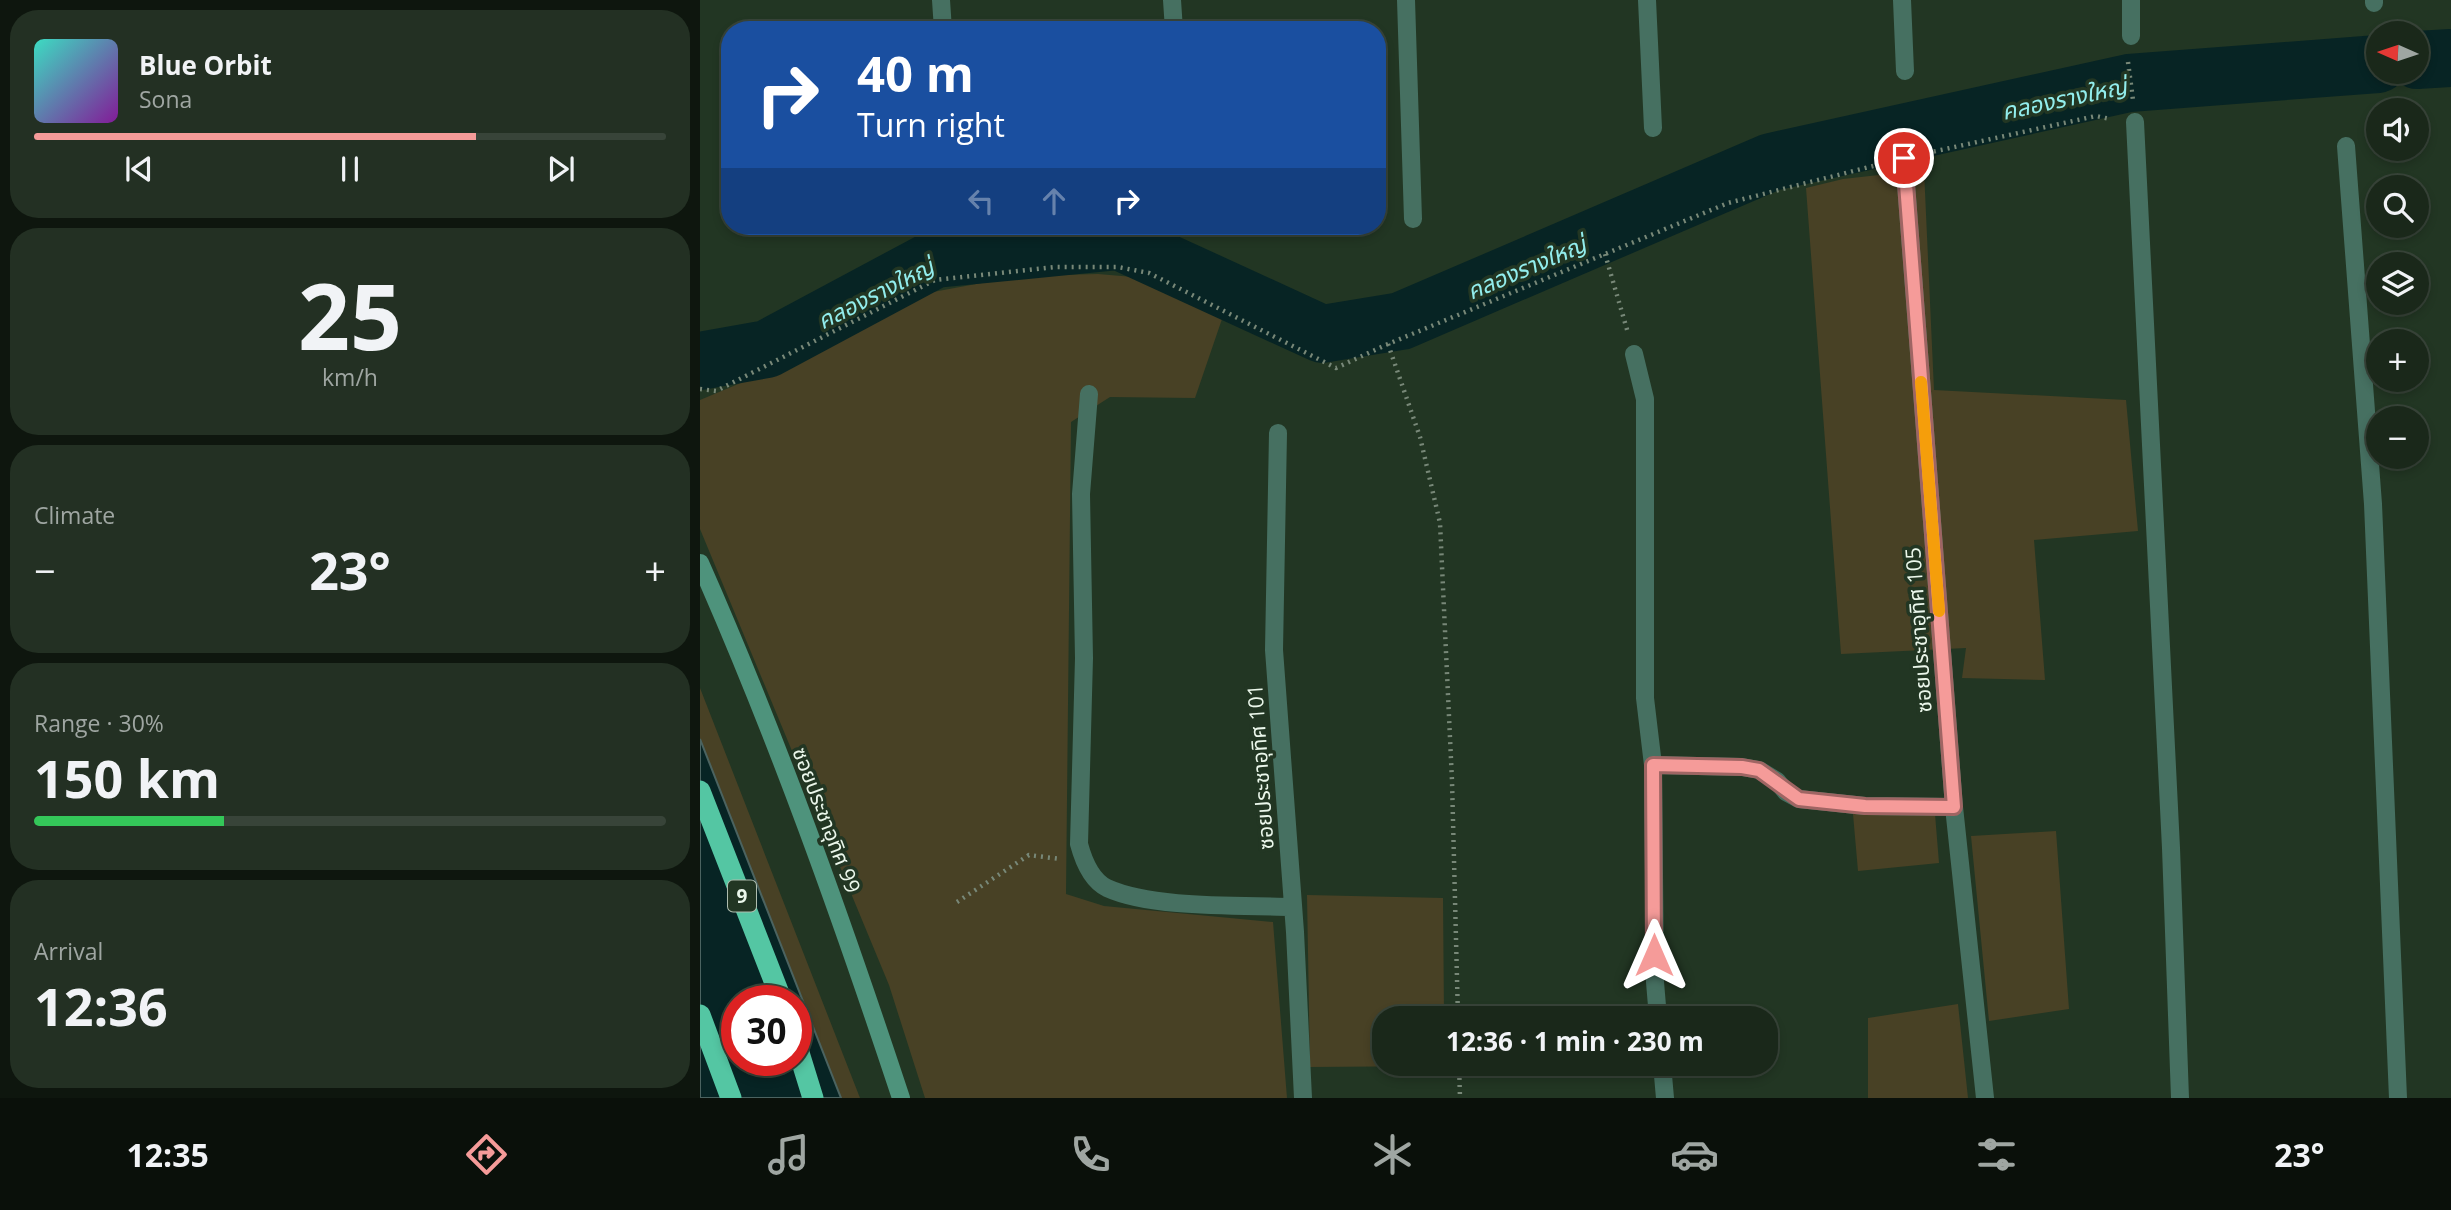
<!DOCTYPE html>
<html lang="en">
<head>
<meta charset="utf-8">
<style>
	:root { --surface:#1a281a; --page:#233023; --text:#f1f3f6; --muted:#9fa6a2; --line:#384439; --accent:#f59b99 }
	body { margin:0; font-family:"Open Sans","Noto Sans Thai",sans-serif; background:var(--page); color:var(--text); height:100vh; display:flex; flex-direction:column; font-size:26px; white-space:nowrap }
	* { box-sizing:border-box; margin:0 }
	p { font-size:23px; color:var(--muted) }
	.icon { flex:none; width:38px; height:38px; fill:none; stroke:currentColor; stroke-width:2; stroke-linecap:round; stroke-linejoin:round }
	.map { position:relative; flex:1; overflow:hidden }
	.details { display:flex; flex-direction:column; gap:10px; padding:10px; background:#0e160e; width:700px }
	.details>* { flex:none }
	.top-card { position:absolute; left:21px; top:21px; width:665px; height:214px; border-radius:28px; box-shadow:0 4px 10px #0003,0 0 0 2px var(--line); background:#1a4fa0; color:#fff; overflow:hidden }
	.needle { width:46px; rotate:273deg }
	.controls { position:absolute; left:1666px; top:21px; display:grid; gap:14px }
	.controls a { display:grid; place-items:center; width:63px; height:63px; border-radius:50%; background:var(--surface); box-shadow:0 4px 10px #0003,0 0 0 2px var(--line); font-size:35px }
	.speed { position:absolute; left:21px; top:985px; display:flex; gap:14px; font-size:35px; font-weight:700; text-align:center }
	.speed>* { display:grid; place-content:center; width:91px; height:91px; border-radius:50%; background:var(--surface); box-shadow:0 4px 10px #0003,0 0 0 2px var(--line); line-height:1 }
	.speed .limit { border:10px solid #d22; background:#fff; color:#111 }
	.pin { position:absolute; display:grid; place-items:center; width:60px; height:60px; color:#fff; margin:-30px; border:4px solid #fff; border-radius:50%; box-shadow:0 2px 7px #0007 }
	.me { position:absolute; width:77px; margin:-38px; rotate:0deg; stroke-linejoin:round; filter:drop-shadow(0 0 5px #0008) }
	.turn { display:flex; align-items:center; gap:24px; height:147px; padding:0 21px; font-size:32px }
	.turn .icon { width:91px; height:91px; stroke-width:2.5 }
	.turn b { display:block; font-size:49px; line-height:60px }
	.lanes { display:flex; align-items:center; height:66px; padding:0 21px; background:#0003; justify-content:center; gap:35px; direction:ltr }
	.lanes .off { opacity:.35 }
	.big { font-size:52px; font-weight:700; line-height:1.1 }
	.details .widget { flex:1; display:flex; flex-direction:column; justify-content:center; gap:10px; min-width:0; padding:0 24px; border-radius:28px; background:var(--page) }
	.details .dial { align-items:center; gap:0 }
	.dial b { font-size:91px; line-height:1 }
	.song { display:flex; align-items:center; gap:21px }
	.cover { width:84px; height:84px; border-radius:10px; background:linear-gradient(135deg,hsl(170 70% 55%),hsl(290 70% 35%)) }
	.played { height:7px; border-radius:4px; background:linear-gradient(90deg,var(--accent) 70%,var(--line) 70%) }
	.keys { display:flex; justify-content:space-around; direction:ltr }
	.heat { display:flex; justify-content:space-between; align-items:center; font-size:38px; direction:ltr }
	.charge { height:10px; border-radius:5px; background:linear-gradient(90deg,#34c759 30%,var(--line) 0) }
	.trip { position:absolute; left:672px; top:1006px; width:406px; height:70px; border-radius:28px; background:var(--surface); box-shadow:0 4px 10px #0003,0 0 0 2px var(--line); font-weight:700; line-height:70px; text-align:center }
	.dock { display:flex; height:112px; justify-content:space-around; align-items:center; background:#0a100a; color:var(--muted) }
	.dock .icon { width:49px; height:49px }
	.dock .active { color:var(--accent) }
	.dock b { font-size:32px; color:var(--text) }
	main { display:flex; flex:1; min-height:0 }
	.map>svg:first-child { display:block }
	.green { fill:#484125; fill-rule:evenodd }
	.water { fill:#072424; stroke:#4b6360; stroke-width:2; fill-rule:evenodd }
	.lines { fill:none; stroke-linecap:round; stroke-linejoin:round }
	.river { stroke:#072424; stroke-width:58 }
	.path { stroke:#788878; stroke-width:4.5; stroke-dasharray:2 5; stroke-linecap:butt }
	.minor { stroke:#467061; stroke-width:18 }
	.secondary { stroke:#4e937c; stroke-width:18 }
	.motorway { stroke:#54c6a3; stroke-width:21 }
	.route-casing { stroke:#9f6563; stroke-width:18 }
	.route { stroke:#f59b99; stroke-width:12 }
	.slow { stroke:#f59e0b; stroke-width:12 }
	.labels { text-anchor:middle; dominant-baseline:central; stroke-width:7; stroke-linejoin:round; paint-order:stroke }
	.shield { fill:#223623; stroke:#afbdaf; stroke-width:2 }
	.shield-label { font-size:19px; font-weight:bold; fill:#ebf7eb }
	.street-label { font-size:21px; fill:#ebf7eb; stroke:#223623 }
	.water-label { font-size:23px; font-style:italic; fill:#92edec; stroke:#223623 }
</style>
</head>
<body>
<main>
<section class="details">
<div class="widget">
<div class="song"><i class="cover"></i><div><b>Blue Orbit</b><p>Sona</p></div></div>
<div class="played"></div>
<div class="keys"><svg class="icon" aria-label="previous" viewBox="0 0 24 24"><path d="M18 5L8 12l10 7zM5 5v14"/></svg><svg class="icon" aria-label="pause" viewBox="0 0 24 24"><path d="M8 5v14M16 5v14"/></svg><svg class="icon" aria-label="next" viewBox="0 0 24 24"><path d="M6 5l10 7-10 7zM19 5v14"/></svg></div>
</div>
<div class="widget dial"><b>25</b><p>km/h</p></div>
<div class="widget"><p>Climate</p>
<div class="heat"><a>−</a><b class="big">23°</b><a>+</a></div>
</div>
<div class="widget"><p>Range · 30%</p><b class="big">150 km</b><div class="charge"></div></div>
<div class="widget"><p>Arrival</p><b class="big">12:36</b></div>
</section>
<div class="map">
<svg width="1751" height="1098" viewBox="0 0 1751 1098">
	<rect width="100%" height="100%" fill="#223623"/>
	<!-- green -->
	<path class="green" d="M 1224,170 L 1234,390 L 1426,400 L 1438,531 L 1334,540 L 1345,680 L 1262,678 L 1266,648 L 1141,654 L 1106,188 L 1143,179 Z
		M 398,274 L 445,278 L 522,319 L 495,398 L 410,397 L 371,422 L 366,894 L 404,906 L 573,922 L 587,1098 L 225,1098 L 189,985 L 0,529 L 0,400 L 137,343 L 233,292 L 320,276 Z
		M 0,688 L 160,1098 L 0,1098 ZM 37,1001 L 96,1001 L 96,1060 L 37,1060 Z
		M 1153,814 L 1235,814 L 1239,863 L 1158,871 Z
		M 1356,831 L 1369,1009 L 1289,1021 L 1271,836 Z
		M 607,895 L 743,898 L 744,1018 L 684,1018 L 684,1064 L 745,1066 L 610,1067 Z
		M 1258,1004 L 1268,1098 L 1168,1098 L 1168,1018 Z"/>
	<!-- water -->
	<path class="water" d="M 0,739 L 141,1098 L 0,1098 ZM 37,1001 L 96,1001 L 96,1060 L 37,1060 Z"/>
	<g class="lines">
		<!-- river -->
		<path class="river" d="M 1717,60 L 1751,58
			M 0,361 L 67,349 L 235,259 L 419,241 L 622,334 L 701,321 L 1071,162 L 1429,83 L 1678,64"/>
		<!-- path -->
		<path class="path" d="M 1428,62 L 1433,100
			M 1227,153 L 1396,116 L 1410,119
			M 905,254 L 928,333
			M 688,344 L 720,437 L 740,523 L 752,781 L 758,1018
			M 0,389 L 16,391 L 235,280 L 356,267 L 418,267 L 449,273 L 636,368 L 688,344 L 1028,203 L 1181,164
			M 257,902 L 329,855 L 360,859
			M 759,1064 L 760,1098"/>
		<!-- minor -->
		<path class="minor" d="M 241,0 L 243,30
			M 472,0 L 474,30
			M 706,0 L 713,219
			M 947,0 L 953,128
			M 1202,0 L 1205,71
			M 1431,0 L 1431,36
			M 1674,0 L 1674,3
			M 1435,122 L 1471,848 L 1480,1098
			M 1646,146 L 1673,504 L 1698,1098
			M 1204,158 L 1254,807 L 1285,1098
			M 934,354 L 945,399 L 945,698 L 953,765 L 955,982 L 958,1018
			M 389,394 L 381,494 L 384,658 L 379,844 C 383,859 391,880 407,888 C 453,909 542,905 593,907
			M 578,433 L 574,650 L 595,932 L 603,1098
			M 953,765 L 1042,767 L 1059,770 L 1077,781 L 1086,792 L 1099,799 L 1165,806 L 1254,807
			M 962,1064 L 965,1098"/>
		<!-- secondary -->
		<path class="secondary" d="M 0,563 C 77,737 141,917 201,1098"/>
		<!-- motorway -->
		<path class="motorway" d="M 0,791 L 82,1001
			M 0,1015 L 31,1098
			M 96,1043 L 113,1098"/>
	</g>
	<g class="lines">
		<!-- route casing -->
		<g class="route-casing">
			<path id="route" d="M 954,955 L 953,765 L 1042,767 L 1059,770 L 1099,799 L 1165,806 L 1254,807 L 1204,158"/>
		</g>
		<!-- route -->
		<use href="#route" class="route"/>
		<!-- slow -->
		<path class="slow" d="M 1221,382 L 1239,611"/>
	</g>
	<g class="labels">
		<!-- shield labels -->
		<rect class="shield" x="28" y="880.5" width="28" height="31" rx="5"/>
		<g class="shield-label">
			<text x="42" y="896">9</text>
		</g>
		<!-- street labels -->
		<g class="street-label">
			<text transform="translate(1218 630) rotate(-94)">ซอยประชาอุทิศ 105</text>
			<text transform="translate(560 767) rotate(-94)">ซอยประชาอุทิศ 101</text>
			<text transform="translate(127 820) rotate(69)">ซอยประชาอุทิศ 99</text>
		</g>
		<!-- water labels -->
		<g class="water-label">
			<text transform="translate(1364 98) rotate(-12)">คลองรางใหญ่</text>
			<text transform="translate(826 267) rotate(-23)">คลองรางใหญ่</text>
			<text transform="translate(175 293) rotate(-27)">คลองรางใหญ่</text>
		</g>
	</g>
</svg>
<div class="controls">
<a><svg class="needle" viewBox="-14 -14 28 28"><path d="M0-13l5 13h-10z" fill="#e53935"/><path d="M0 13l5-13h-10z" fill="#9fa6a2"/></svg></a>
<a><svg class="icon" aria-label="sound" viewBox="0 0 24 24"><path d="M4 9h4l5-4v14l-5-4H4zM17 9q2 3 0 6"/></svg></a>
<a><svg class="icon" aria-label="search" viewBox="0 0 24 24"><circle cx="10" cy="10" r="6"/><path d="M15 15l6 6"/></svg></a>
<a><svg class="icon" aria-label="layers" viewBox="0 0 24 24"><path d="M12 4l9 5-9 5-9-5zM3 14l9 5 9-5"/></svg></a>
<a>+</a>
<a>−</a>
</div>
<div class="speed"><div class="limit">30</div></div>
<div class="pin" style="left:1204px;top:158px;background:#d93025"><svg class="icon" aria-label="arrive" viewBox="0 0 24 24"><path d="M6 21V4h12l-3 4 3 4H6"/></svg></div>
<svg class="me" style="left:954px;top:955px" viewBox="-20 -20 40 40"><path d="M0-17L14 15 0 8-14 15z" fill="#f59b99" stroke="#fff" stroke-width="4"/></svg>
<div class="trip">12:36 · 1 min · 230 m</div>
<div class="top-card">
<div class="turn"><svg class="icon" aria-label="right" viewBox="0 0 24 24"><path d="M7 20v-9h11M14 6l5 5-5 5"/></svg><div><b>40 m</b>Turn right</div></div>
<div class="lanes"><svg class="icon off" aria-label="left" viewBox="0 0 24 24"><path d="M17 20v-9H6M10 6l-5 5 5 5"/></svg><svg class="icon off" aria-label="ahead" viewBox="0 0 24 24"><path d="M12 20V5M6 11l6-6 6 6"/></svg><svg class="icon" aria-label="right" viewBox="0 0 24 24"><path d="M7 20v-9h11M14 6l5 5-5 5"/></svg></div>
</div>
</div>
</main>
<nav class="dock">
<b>12:35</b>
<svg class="icon active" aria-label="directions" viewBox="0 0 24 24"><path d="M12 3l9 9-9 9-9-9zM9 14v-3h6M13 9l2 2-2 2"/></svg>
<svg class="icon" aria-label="music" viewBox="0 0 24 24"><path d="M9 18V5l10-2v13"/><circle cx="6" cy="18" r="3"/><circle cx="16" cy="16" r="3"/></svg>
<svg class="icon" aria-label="phone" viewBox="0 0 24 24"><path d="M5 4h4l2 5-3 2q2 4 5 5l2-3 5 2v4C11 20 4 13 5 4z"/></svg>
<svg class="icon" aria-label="climate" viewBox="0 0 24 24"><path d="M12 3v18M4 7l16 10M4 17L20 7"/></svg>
<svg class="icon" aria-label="car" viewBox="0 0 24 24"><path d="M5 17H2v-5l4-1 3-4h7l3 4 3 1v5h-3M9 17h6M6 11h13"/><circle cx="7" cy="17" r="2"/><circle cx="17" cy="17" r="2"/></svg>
<svg class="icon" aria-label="filters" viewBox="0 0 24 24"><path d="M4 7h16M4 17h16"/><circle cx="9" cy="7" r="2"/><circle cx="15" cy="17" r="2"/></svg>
<b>23°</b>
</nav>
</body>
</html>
